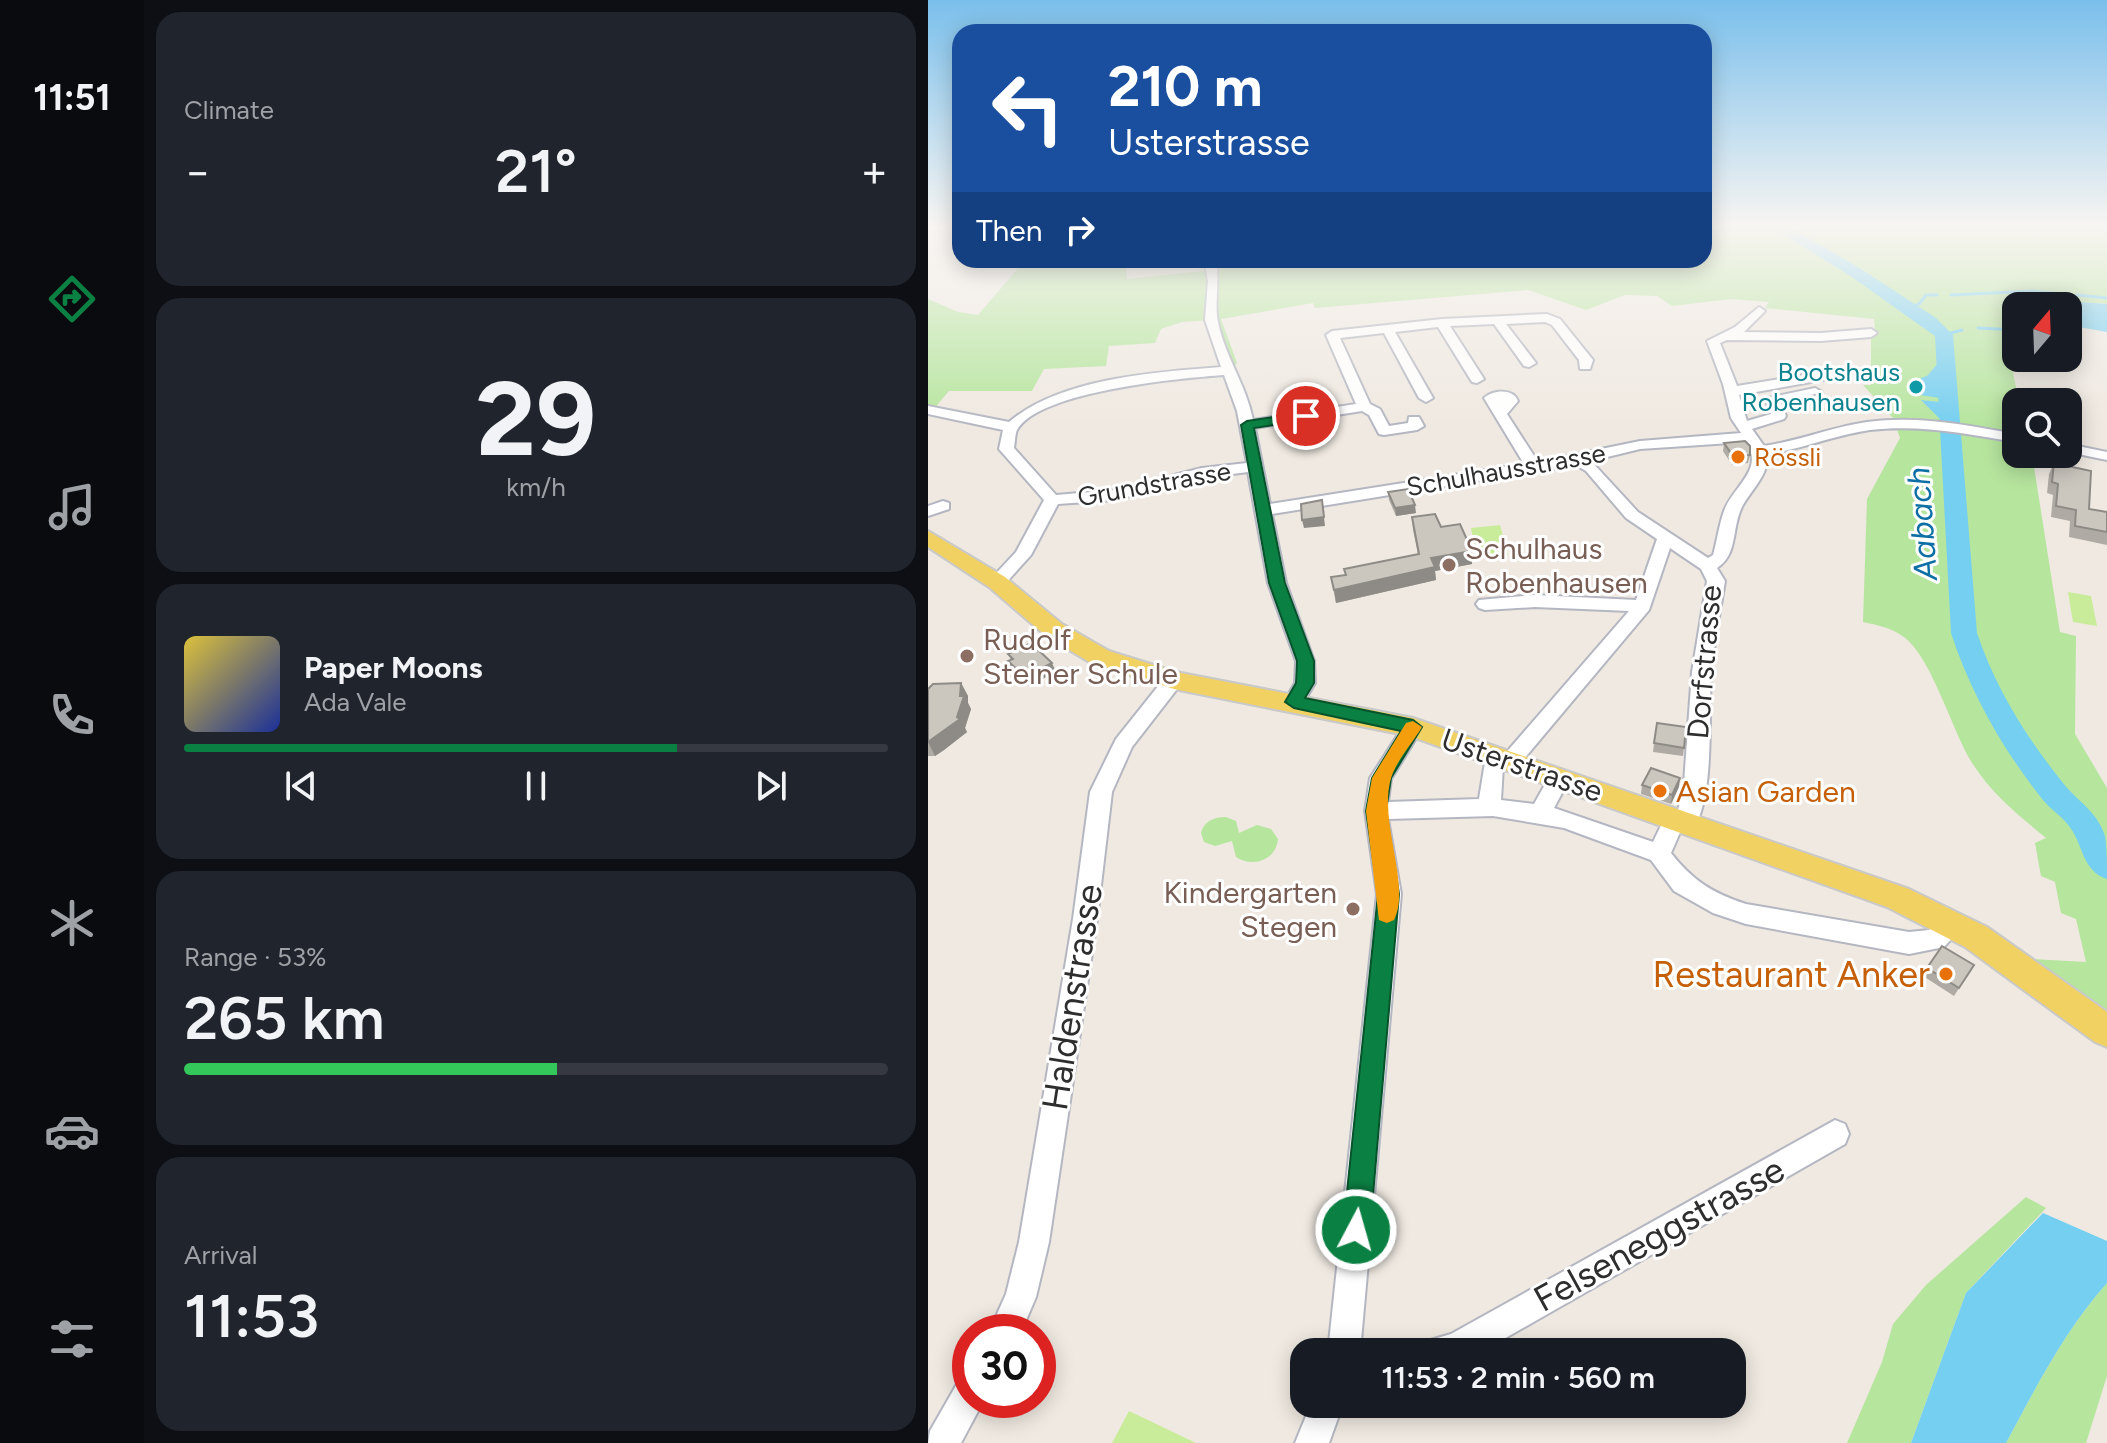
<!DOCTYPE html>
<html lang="en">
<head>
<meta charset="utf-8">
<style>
	:root { --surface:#171b24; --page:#20242c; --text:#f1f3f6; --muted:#9ea1a6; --line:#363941; --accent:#0b8043 }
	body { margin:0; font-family:Figtree,sans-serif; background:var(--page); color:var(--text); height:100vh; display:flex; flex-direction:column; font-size:30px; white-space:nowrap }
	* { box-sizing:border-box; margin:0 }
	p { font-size:26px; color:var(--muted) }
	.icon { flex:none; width:44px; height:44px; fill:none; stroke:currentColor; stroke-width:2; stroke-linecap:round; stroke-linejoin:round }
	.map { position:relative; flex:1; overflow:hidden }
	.sheet { display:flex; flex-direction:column; gap:12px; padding:12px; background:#0d0f14; width:784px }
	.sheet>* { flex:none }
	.guide { position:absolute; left:24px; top:24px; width:760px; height:244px; border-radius:24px; box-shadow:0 4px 20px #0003; background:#1a4fa0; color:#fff; overflow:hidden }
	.needle { width:52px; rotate:19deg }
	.controls { position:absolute; left:1074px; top:292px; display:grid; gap:16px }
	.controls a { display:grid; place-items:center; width:80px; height:80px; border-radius:16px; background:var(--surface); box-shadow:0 4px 20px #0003; font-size:40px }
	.speed { position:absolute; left:24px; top:1314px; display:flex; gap:16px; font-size:40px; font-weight:700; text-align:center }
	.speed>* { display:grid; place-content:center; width:104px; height:104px; border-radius:50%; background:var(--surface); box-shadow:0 4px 20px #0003; line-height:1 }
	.speed .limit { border:12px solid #d22; background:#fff; color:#111 }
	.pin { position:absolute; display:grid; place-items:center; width:68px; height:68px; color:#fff; margin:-34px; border:4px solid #fff; border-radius:50%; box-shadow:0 2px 8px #0007 }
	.me { position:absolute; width:88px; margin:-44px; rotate:6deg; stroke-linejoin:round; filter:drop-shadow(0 0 6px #0008) }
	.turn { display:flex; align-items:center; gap:28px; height:168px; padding:0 24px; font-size:36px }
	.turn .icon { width:104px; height:104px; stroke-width:2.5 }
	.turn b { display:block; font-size:56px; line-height:68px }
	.then { display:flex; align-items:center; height:76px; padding:0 24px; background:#0003; gap:16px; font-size:30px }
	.big { font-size:60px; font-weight:600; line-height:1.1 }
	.sheet .card { flex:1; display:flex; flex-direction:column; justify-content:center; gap:12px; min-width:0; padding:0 28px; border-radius:24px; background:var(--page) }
	.sheet .dial { align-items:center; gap:0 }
	.dial b { font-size:104px; line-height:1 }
	.song { display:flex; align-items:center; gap:24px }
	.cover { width:96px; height:96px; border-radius:12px; background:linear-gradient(135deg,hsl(50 70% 55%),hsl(230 70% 35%)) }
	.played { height:8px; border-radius:4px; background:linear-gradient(90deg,var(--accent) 70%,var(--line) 70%) }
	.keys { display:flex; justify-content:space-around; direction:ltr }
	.heat { display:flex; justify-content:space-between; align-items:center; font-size:44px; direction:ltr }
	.charge { height:12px; border-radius:6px; background:linear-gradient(90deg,#34c759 53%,var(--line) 0) }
	.trip { position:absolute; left:362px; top:1338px; width:456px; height:80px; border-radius:24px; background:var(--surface); box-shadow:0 4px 20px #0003; font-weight:600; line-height:80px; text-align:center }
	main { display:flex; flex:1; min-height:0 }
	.tabs { display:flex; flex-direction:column; width:144px; justify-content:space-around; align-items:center; background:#090b0e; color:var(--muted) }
	.tabs .icon { width:56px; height:56px }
	.tabs .on { color:var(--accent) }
	.tabs b { font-size:36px; color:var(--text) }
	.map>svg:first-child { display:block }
	.green { fill:#b6e59e }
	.pitch { fill:#c9ec9a }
	.water { fill:#75cff0 }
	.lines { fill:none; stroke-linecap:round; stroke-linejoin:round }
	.stream { stroke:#75cff0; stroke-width:3 }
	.river { fill:#75cff0; fill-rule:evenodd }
	.minor-casing { stroke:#b4b7c1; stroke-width:4 }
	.major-casing { stroke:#c9c9c9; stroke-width:4 }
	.minor { fill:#fff; fill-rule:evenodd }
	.major { fill:#f2d163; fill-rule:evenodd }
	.wall { fill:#afaba4 }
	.shaded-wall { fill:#8e8b86 }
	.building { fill:#cbc7bf; stroke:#8e8b86; stroke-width:2 }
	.route { fill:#0b8043; stroke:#07532c; stroke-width:2 }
	.slow { fill:#f59e0b }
	.culture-dot { fill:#0f9aa8; stroke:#fff; stroke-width:3 }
	.food-dot { fill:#e8710a; stroke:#fff; stroke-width:3 }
	.education-dot { fill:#8d6e63; stroke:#fff; stroke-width:3 }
	.labels { text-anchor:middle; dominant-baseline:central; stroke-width:6; stroke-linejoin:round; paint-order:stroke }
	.far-culture-label { font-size:26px; fill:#0d838f; stroke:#fff; text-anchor:end }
	.far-food-label { font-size:26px; fill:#c56008; stroke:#fff; text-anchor:start }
	.far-street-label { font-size:26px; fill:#2e2e2e; stroke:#fff }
	.education-label { font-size:30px; fill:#785e54; stroke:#fff; text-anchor:start }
	.street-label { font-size:30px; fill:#2e2e2e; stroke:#fff }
	.food-label { font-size:30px; fill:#c56008; stroke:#fff; text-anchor:start }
	.water-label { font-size:32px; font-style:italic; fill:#0d6fa3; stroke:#fff }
	.near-food-label { font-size:36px; fill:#c56008; stroke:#fff; text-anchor:end }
	.near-street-label { font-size:36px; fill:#2e2e2e; stroke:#fff }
</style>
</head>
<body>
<main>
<nav class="tabs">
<b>11:51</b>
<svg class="icon on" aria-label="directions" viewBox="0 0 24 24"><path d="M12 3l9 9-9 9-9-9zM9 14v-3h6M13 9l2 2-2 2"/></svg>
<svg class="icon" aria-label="music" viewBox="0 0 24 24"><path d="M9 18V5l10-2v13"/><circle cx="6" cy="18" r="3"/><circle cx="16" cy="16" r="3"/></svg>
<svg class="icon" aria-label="phone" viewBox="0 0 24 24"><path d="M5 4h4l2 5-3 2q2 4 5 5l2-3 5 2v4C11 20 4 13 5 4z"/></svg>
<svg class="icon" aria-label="climate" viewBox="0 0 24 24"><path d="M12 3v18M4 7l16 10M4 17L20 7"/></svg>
<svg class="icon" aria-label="car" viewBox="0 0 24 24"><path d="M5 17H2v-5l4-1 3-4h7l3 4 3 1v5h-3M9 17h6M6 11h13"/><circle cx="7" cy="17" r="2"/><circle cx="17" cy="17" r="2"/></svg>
<svg class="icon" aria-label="filters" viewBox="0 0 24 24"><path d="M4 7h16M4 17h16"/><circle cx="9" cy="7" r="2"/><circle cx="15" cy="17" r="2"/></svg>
</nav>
<section class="sheet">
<div class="card"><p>Climate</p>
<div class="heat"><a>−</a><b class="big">21°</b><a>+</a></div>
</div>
<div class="card dial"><b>29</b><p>km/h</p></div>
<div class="card">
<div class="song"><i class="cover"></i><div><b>Paper Moons</b><p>Ada Vale</p></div></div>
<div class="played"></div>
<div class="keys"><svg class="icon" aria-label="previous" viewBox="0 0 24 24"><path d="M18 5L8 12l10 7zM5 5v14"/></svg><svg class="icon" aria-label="pause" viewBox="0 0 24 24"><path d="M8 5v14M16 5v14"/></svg><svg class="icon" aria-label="next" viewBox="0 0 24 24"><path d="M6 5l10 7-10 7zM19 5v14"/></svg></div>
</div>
<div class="card"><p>Range · 53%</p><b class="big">265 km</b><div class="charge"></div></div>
<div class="card"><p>Arrival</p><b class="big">11:53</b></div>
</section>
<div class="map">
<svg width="1179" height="1443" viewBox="0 0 1179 1443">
	<rect width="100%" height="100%" fill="#efe9e1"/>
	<!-- green -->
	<path class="green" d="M 776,225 L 1179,225 L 1179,304 L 1152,302 L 1140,319 L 1140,306 L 1088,306 L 1088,357 L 1082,357 L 1091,402 L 1088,402 L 1088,423 L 1078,426 L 1076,435 L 1088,438 L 1088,454 L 1104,454 L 1132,632 L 1148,636 L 1147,734 L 1179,788 L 1179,1010 L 1104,959 L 1158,962 L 1148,919 L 1133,913 L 1127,882 L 1113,876 L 1107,843 L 1118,838 C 1090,815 1064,794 1044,763 C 1024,731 1004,658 976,637 C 964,628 949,625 935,622 L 939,499 L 972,438 L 965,418 L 935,385 L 943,385 L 943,333 L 947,330 L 946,319 L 837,308 L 841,302 L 803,299 L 744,306 L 729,296 L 697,295 L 658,310 L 600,290 L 387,308 L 385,303 L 293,319 L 309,363 L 303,370 L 283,320 L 254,322 L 233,329 L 227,343 L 181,346 L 178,366 L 116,369 L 104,391 L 21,391 L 4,411 L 0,410 L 0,299 L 30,312 L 50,315 L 97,260 L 247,260 L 198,267 L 199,279 L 284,270 L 282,260 L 776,260 Z
		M 298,817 L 308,821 L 311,833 L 329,825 L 343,829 L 350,839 C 348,860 325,868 308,857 L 304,841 L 287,846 L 276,842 L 273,833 C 276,821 286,817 298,817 Z
		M 1098,1197 L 1118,1208 L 1038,1293 L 983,1443 L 919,1443 L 954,1362 L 965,1324 L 998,1285 Z
		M 1179,1283 L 1179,1376 L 1158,1443 L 1078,1443 C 1108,1387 1137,1330 1179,1283 Z"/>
	<!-- pitch -->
	<path class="pitch" d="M 572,525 L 580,555 L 549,558 L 543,528 Z
		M 1140,592 L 1163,596 L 1169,626 L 1145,622 Z
		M 201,1411 L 268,1443 L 184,1443 Z"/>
	<!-- water -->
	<path class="water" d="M 1152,302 L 1179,304 L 1179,332 L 1140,325 L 1140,319 Z
		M 1019,353 L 1030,462 L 1025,468 L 1019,462 L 1013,420 L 993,400 L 1012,402 L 1012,398 L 992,395 L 993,378 L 999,376 Z
		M 1115,1213 L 1179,1241 L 1179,1283 C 1137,1330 1108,1387 1078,1443 L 983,1443 L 1038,1293 Z"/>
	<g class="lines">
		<!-- stream -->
		<path class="stream" d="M 638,264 L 665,260
			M 1023,295 L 1104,291 L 1135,294
			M 1149,295 L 1179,298
			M 981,308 L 991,304 L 998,295 L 1009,295
			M 1050,328 L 1088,330
			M 1016,335 L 1034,330"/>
		<!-- river -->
		<path class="river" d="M 840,225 L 858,225 L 933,269 L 1008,318 L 1025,335 L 1049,633 C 1068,689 1098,737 1135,783 C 1150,802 1169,811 1177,836 C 1179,848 1179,866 1179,879 C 1153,870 1156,845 1141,826 C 1134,816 1123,810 1115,800 C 1075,750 1043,694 1023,633 L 1007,336 L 921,275 Z"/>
		<!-- minor casing -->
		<g class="minor-casing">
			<path id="minor" d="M 276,260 L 288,260 C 292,282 286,304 290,322 C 297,357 318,384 325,420 L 428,404 L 398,335 L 404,331 L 514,319 L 619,314 L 632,319 L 665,360 L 662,369 L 652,369 L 651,360 L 624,325 L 617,322 L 578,324 L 608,363 L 601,367 L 596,366 L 566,324 L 522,326 L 556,379 L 549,383 L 544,382 L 510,327 L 467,332 L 505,398 L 498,402 L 491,398 L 456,333 L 412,338 L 442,404 L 452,409 L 461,426 L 480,423 L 481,417 L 491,417 L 496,426 L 489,430 L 456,435 L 451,434 L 441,415 L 434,411 L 327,428 L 342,504 L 596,464 L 556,398 C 565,390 585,388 590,401 L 579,414 L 610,462 L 712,441 L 813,433 L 803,418 L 795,384 L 779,341 L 807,327 L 831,307 L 837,311 L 816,332 L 893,333 L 943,329 L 949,333 L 943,337 L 893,341 L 799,340 L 792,343 L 809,386 L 900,371 L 907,375 L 900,379 L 811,395 L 819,421 L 843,414 L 838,401 L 840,398 L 887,388 L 894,392 L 853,403 L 858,416 L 856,419 L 824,429 L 836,446 C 871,441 904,427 939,422 C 989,415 1039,425 1088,434 L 1088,442 C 1040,434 991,424 942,430 C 907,435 874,449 840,454 C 840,475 825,488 815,505 C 803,526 811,554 789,568 L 797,581 C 792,612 786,643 783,674 C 780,719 787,789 766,829 L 753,830 L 743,853 C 764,880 784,893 818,904 L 981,932 L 1001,930 L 1026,913 L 1034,916 L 1038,923 L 1016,947 L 981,954 L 818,924 L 785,913 L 746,891 L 723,860 L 636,828 L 565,816 L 460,819 L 473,894 L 432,1352 L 400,1352 L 449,894 L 437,811 L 442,778 L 478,722 L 492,722 L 495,727 L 463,779 L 460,802 L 551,799 L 559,750 L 573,750 L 576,755 L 701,611 L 607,607 L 557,610 L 551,608 L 548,604 L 551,600 L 607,595 L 708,600 L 729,539 L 698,518 L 658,471 L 648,465 L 344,514 L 358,583 L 386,661 L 387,683 L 373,707 L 366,709 L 356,702 L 367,683 L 368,661 L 340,583 L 320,472 L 274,478 L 187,500 L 130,504 L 103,555 L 75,586 L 63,586 L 60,582 L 88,552 L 116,500 L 71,449 L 75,430 L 0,414 L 0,406 L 81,422 C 133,378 227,372 293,367 L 277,320 L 280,281 ZM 296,375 L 309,411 L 319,463 L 274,468 L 187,490 L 128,495 L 86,448 C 87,443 87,434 89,430 C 111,391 253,378 296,375 ZM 818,442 C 837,470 805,486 796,511 C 791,525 789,541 785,555 L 780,558 L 710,512 L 663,461 L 712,449 ZM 742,548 L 773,569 L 779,581 L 764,672 L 756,783 L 750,811 L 739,813 L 725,842 L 626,808 L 642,778 L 638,772 L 624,772 L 606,804 L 573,800 L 575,766 L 583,769 L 590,766 L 721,610 Z
				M 1140,444 L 1179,452 L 1179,460 L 1140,452 Z
				M 15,501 L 21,503 L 21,509 L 0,516 L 0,506 Z
				M 246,673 L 256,680 L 204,747 L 184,792 L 169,919 L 121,1242 L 108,1297 L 93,1332 L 61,1332 L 78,1294 L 91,1242 L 145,919 L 162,792 L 188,739 L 239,675 Z
				M 907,1120 L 917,1124 L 921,1134 L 917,1144 L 553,1352 L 494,1352 L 499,1341 L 523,1334 Z
				M 42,1378 L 42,1400 L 56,1400 L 33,1443 L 0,1443 L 2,1431 L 30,1382 Z
				M 383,1404 L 415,1404 L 401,1443 L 367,1443 Z"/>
		</g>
		<!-- major casing -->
		<g class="major-casing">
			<path id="major" d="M 0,531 L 77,577 L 134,624 L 181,651 L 248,672 L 485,718 L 981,889 L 1059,927 L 1179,1012 L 1179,1047 L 1167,1042 L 1037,947 L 959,907 L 482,736 L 246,689 L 163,663 L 118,636 L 61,587 L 0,547 Z"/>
		</g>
		<!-- minor -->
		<use href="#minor" class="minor"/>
		<!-- major -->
		<use href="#major" class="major"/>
	</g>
	<!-- wall -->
	<path class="wall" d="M 796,443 L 822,455 L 820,463 L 804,465 L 795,451 Z
		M 1126,463 L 1161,509 L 1179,512 L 1179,545 L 1141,537 L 1142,521 L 1123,517 L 1125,495 L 1119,493 L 1121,474 Z
		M 460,492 L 488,513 L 468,516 L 461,500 Z
		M 484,517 L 513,527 L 544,551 L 544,564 L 507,571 L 508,580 L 408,603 L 403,577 L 417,575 L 490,554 L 485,530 Z
		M 80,654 L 128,672 L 101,686 L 84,670 L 80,661 L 83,660 Z
		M 33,683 L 40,696 L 40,703 L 43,709 L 37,728 L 39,732 L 16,750 L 7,756 L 0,756 L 0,689 Z
		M 726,743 L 756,748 L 755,756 L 725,752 Z
		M 714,785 L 751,787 L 743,804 L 713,794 Z
		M 1046,965 L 1026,996 L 995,976 L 999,968 Z"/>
	<!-- shaded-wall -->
	<path class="shaded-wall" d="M 394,500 L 397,526 L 376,528 L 374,520 Z
		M 487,505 L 488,513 L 468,516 L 467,508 Z
		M 544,551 L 544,564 L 507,571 L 508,580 L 408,603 L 406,590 L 503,558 Z
		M 124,663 L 128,672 L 101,686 L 97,677 Z
		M 33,683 L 40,696 L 40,703 L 43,709 L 37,728 L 39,732 L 16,750 L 7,756 L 0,742 L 29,717 Z
		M 752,778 L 751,787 L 743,804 L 744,795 Z"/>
	<!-- building -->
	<path class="building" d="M 817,441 L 822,446 L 822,455 L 805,456 L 796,443 Z
		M 1126,463 L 1163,471 L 1161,509 L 1179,512 L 1179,532 L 1147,526 L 1148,510 L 1128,506 L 1130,484 L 1124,482 Z
		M 480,489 L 487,505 L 467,508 L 460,492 Z
		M 394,500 L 396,517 L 374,520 L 373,504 Z
		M 507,514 L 513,527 L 532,524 L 544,551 L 503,558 L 507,567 L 406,590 L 403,577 L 418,575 L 416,569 L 491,554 L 484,517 Z
		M 103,643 L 124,663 L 97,677 L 80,661 L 85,659 L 80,654 Z
		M 33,683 L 32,696 L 36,696 L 29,717 L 32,719 L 0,742 L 0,689 L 5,684 Z
		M 729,723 L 758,727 L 756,748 L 726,743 Z
		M 723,768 L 752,778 L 744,795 L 714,785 Z
		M 1014,946 L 1046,965 L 1031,988 L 999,968 Z"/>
	<!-- sky -->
	<linearGradient id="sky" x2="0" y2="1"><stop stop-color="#7abfeb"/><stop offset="0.53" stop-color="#f8f5f2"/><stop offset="1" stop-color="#f8f5f2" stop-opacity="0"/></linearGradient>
	<rect width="1179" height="427" fill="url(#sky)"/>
	<!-- route -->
	<path class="route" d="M 378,412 L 383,413 L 383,419 L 326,428 L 357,583 L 386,661 L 386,683 L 377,698 L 485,720 L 494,727 L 463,778 L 458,811 L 471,894 L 442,1230 L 438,1239 L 428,1243 L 419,1239 L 415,1230 L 450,894 L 438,811 L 444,778 L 473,731 L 366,708 L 357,702 L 368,683 L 369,661 L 341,583 L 313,425 L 319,421 Z"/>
	<!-- slow -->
	<path class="slow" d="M 485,721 L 494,727 C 484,744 466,763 462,782 C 452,825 483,887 466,920 L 459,923 L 451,920 L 438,811 L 444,778 L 478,723 Z"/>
	<!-- markers -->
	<circle class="culture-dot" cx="988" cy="387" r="8"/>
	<g class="food-dot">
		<circle cx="810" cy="457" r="8"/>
		<circle cx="732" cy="791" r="8"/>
		<circle cx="1018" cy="974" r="8"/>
	</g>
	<g class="education-dot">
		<circle cx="521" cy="565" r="8"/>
		<circle cx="39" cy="656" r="8"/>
		<circle cx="425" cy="909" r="8"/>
	</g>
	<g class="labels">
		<!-- far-culture labels -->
		<g class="far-culture-label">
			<text x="972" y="372">Bootshaus<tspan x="972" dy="30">Robenhausen</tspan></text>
		</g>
		<!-- far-food labels -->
		<g class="far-food-label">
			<text x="826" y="457">Rössli</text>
		</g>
		<!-- far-street labels -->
		<g class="far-street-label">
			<text transform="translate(578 470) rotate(-10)">Schulhausstrasse</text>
			<text transform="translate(226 484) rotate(-10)">Grundstrasse</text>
		</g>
		<!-- education labels -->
		<g class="education-label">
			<text x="537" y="548">Schulhaus<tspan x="537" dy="34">Robenhausen</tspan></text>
			<text x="55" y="639">Rudolf<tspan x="55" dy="34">Steiner Schule</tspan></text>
			<text x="409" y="892" text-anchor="end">Kindergarten<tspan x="409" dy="34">Stegen</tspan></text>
		</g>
		<!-- street labels -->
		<g class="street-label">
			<text transform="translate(776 662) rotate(-85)">Dorfstrasse</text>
			<text transform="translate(594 765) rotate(19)">Usterstrasse</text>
		</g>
		<!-- food labels -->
		<g class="food-label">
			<text x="748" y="791">Asian Garden</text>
		</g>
		<!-- water labels -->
		<g class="water-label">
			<text transform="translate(994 524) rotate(-94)">Aabach</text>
		</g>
		<!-- near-food labels -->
		<g class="near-food-label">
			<text x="1002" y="974">Restaurant Anker</text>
		</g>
		<!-- near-street labels -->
		<g class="near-street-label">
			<text transform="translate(144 997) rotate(-81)">Haldenstrasse</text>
			<text transform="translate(731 1234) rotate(-29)">Felseneggstrasse</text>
		</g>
	</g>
</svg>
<div class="controls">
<a><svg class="needle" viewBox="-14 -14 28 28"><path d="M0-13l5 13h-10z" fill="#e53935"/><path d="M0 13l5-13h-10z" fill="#9ea1a6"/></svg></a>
<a><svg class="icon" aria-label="search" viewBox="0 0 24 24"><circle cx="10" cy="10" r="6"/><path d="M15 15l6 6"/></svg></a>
</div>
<div class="speed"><div class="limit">30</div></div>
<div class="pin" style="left:378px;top:416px;background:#d93025"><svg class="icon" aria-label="arrive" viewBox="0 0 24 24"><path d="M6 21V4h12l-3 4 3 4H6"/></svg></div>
<svg class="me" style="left:428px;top:1230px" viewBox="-20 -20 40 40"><circle r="17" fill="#0b8043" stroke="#fff" stroke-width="3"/><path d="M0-11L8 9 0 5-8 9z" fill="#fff"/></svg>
<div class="trip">11:53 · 2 min · 560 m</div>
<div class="guide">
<div class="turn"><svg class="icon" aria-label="left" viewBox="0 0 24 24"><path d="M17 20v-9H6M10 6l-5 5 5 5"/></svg><div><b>210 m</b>Usterstrasse</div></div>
<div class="then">Then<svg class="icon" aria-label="right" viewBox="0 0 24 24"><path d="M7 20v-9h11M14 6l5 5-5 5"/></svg></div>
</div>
</div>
</main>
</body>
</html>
